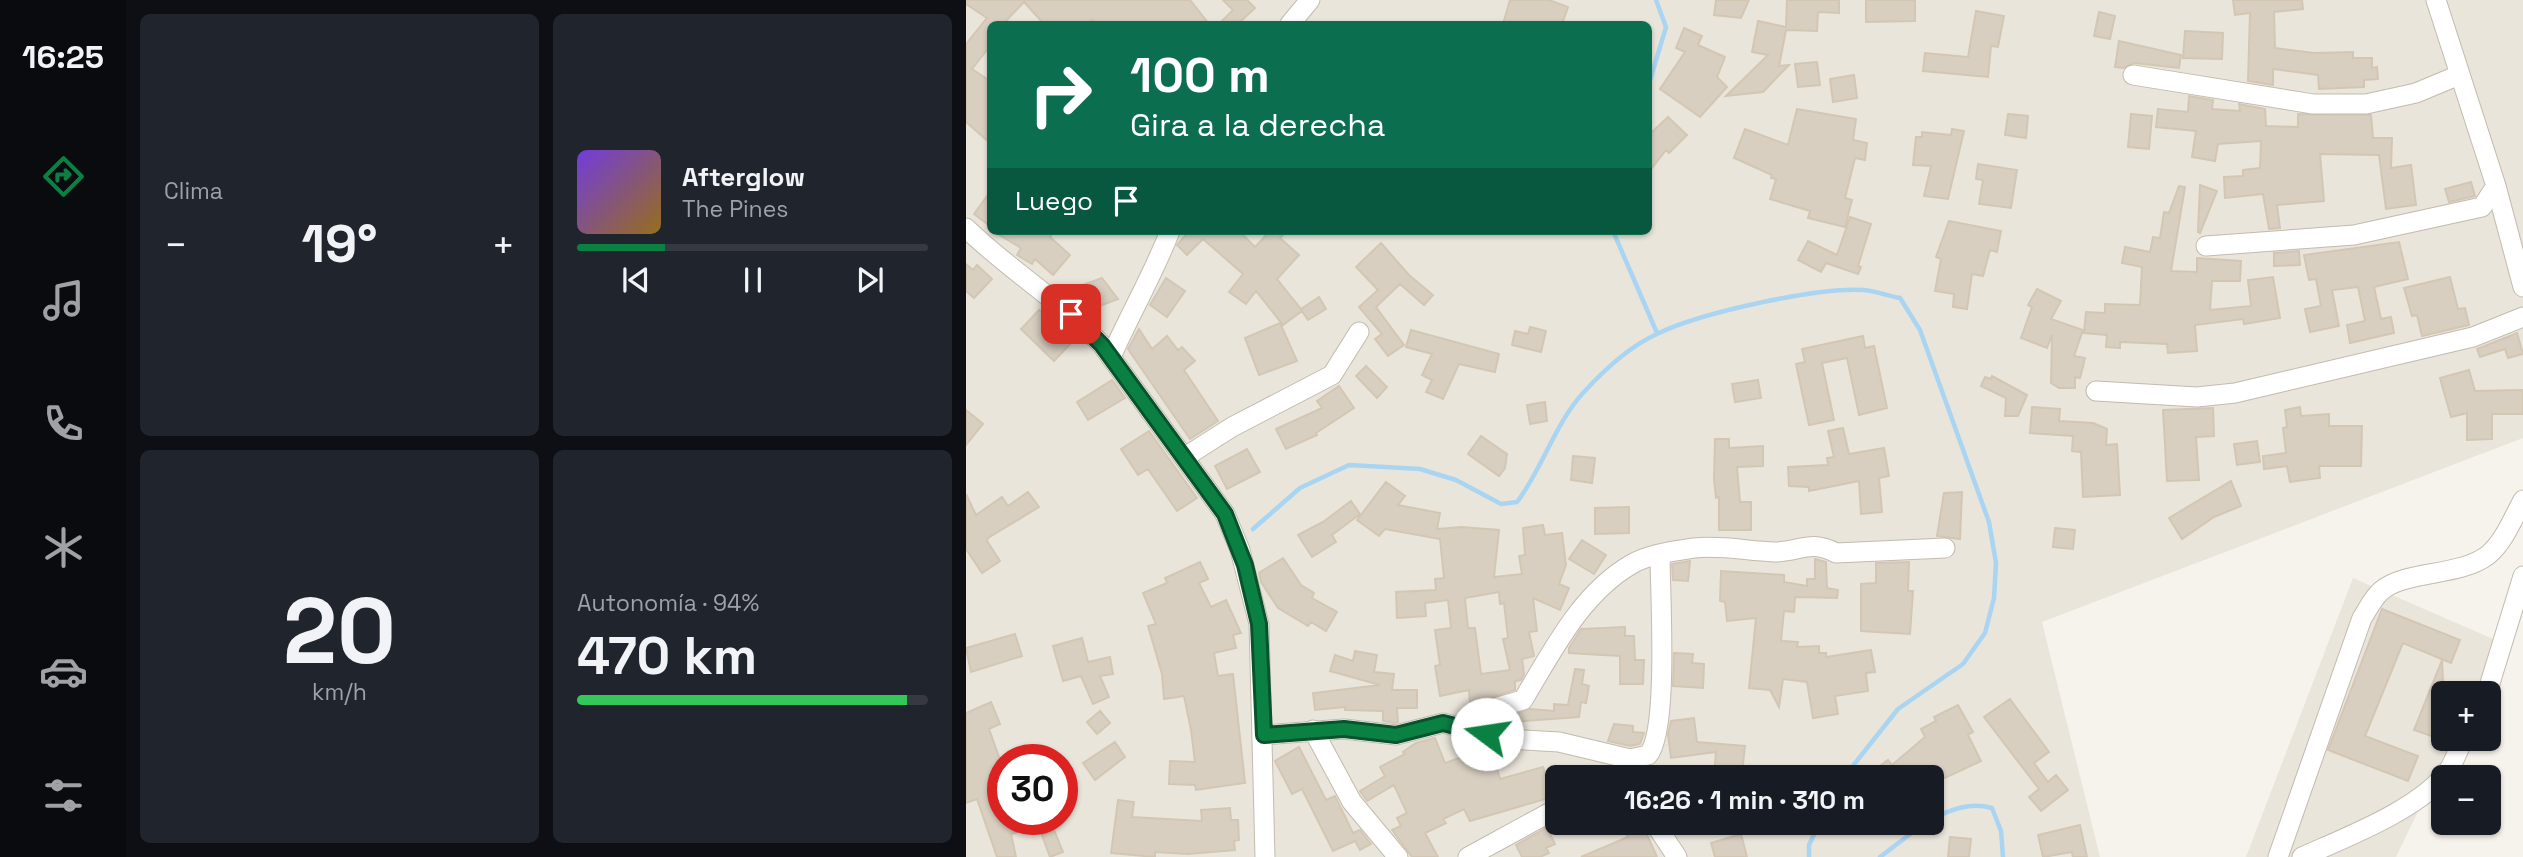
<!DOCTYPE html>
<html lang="es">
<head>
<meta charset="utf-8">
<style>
	:root { --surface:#171b24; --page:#20242c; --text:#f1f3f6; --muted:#9ea1a6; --line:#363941; --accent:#0b8043 }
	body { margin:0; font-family:"Space Grotesk",sans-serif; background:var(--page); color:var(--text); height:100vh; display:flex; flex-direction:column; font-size:26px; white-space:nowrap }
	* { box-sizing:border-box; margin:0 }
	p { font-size:23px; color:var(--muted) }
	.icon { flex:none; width:38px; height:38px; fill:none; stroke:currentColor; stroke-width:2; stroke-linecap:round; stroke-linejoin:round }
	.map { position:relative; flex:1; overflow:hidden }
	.details { display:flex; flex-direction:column; gap:14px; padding:14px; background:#0d0f14; width:840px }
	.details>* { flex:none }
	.top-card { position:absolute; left:21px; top:21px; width:665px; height:214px; border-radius:10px; box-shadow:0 2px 5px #0004; background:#0b6e4f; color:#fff; overflow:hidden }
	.fabs { position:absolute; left:1465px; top:681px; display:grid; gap:14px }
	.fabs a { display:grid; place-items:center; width:70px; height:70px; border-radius:10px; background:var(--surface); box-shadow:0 2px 5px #0004; font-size:35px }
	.speed { position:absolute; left:21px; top:744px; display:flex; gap:14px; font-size:35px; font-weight:700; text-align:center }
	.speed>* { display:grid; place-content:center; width:91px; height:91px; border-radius:50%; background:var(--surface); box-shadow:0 2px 5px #0004; line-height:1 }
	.speed .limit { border:10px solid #d22; background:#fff; color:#111 }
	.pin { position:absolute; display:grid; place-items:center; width:60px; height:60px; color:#fff; margin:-30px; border-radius:14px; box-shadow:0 4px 10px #0006 }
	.me { position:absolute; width:77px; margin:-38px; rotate:284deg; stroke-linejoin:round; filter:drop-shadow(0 0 5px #0008) }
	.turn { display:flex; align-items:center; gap:24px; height:147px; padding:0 28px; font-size:32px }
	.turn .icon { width:91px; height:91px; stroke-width:2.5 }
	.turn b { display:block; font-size:49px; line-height:60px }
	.then { display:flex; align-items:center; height:66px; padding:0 28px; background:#0003; gap:14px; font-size:26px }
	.big { font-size:52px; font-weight:600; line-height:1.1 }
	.details .widget { flex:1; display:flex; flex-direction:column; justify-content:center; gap:10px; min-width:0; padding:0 24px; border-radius:10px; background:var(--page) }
	.details .dial { align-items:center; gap:0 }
	.dial b { font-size:91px; line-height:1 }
	.song { display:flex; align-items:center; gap:21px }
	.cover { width:84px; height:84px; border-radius:10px; background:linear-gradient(135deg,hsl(260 70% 55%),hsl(40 70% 35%)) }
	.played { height:7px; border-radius:4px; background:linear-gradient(90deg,var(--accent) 25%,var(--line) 25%) }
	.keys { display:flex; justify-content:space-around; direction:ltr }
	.heat { display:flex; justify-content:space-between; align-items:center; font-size:38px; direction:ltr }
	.charge { height:10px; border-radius:5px; background:linear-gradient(90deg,#34c759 94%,var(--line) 0) }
	.details .tiles { flex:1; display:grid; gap:14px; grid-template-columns:repeat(2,1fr) }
	.trip { position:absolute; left:579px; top:765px; width:399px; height:70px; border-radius:10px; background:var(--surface); box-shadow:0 2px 5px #0004; font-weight:600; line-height:70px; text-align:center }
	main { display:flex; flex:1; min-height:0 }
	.tab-bar { display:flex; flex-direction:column; width:126px; justify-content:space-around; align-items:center; background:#090b0e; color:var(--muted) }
	.tab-bar .icon { width:49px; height:49px }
	.tab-bar .current { color:var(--accent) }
	.tab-bar b { font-size:32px; color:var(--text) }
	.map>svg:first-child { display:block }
	.residential { fill:#eae5da; fill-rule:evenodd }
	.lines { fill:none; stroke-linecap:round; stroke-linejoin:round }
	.stream { stroke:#a9d4f2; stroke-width:4.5 }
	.building { fill:#d8cfc1; stroke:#d3c7b4; stroke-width:2; fill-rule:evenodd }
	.minor-casing { stroke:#c2bbae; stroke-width:21 }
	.minor { stroke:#fff; stroke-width:19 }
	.route-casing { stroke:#07532c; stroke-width:18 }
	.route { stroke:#0b8043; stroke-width:12 }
</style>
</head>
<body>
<main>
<nav class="tab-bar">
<b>16:25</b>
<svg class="icon current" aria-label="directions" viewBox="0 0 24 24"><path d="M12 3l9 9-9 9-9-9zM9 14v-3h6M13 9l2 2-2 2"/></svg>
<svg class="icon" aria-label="music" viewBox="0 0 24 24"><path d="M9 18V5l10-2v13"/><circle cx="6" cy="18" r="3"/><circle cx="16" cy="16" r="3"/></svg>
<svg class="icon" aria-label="phone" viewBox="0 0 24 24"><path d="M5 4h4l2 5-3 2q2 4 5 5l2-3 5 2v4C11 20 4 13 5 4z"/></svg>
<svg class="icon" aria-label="climate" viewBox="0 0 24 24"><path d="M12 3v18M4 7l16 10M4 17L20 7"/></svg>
<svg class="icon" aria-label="car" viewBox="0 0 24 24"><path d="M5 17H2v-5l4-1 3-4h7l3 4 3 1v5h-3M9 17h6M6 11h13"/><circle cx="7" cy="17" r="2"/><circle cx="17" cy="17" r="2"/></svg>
<svg class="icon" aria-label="filters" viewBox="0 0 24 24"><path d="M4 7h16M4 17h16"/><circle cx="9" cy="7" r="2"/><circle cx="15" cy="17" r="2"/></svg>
</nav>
<section class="details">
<div class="tiles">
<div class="widget"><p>Clima</p>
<div class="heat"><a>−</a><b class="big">19°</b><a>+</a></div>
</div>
<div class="widget">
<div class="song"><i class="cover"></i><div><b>Afterglow</b><p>The Pines</p></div></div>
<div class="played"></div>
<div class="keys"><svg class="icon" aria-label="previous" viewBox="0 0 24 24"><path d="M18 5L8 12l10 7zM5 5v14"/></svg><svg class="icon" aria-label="pause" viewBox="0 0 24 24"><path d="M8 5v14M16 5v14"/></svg><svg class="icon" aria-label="next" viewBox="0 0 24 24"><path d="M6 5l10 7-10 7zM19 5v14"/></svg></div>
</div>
<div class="widget dial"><b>20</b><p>km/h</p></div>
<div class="widget"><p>Autonomía · 94%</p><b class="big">470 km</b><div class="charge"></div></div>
</div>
</section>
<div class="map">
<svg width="1557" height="857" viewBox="0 0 1557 857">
	<rect width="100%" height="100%" fill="#f6f3ec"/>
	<!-- residential -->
	<path class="residential" d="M 0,0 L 1557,0 L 1557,438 L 1076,622 L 1134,857 L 0,857 ZM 24,24 L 682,24 L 682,231 L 24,231 ZM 37,760 L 96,760 L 96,819 L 37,819 ZM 592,777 L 966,777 L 966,822 L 592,822 Z
		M 1387,578 L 1534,642 L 1509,693 L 1477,693 L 1477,738 L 1487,739 L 1430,857 L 1280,857 Z"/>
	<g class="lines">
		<!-- stream -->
		<path class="stream" d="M 682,87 L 700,27 L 690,0
			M 647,231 L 691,333
			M 287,529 L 334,488 L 383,465 L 454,469 L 490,480 L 535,504 L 551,502 C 577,468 588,425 617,393 C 638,370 662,347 691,334 C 733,313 851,287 898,290 C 910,291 922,296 934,298 L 954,330 L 1023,522 L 1030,563 L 1028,598 L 1019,633 L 997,664 L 932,709 L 878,777
			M 966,819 C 986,809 1004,802 1026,808 L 1035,831 L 1037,857
			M 843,857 L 843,845 L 854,822
			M 914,857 L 960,822"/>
	</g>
	<!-- building -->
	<path class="building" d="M 0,0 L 224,0 L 243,24 L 132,24 L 126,19 L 121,24 L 78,24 L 58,2 L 37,24 L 24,24 L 24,46 L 6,69 L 24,81 L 24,143 L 0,122 L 0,44 L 21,18 L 0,4 Z
		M 257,0 L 281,0 L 289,8 L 272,24 L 253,24 L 267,10 Z
		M 544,0 L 583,0 L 602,7 L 596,24 L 537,24 Z
		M 750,0 L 783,0 L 775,18 L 748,15 Z
		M 821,0 L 873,0 L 873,13 L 852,12 L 851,31 L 820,30 L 813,66 L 823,65 L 797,92 L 760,96 L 802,55 L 786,52 L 792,21 L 820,27 Z
		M 900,0 L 949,0 L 949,21 L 900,22 Z
		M 1267,0 L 1336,0 L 1337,9 L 1308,12 L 1309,48 L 1348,53 L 1387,52 L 1387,58 L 1406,58 L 1406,68 L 1411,67 L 1412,79 L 1398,80 L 1398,87 L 1353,89 L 1352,75 L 1307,69 L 1307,85 L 1282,81 L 1284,13 L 1269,15 Z
		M 1010,11 L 1038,16 L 1032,47 L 1025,46 L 1022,77 L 957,71 L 959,53 L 1002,57 Z
		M 1133,12 L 1149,16 L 1144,39 L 1128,36 Z
		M 718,28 L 736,36 L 732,45 L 759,57 L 751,77 L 761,87 L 734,117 L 694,89 L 719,52 L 710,48 Z
		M 1219,31 L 1257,33 L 1256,59 L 1217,58 Z
		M 1153,41 L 1215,55 L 1213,68 L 1168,63 L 1157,68 L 1149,67 Z
		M 851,62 L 854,85 L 832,87 L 829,64 Z
		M 888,75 L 891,98 L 867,102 L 864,79 Z
		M 1223,96 L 1247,100 L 1246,109 L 1274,111 L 1273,104 L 1299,109 L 1300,126 L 1332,127 L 1332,114 L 1405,115 L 1407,138 L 1426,138 L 1425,168 L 1445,165 L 1450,205 L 1420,209 L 1413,155 L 1354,154 L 1358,201 L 1311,205 L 1314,228 L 1303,229 L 1297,194 L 1259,198 L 1258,177 L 1277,176 L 1277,170 L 1294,168 L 1295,141 L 1252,144 L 1249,161 L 1226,157 L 1230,131 L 1190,127 L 1192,109 L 1222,112 Z
		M 831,109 L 890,119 L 887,140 L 901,143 L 899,160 L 889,158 L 879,198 L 886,200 L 879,227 L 842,218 L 844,211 L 804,199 L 810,179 L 805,178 L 806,175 L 768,158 L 779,129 L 822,145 Z
		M 1042,114 L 1062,116 L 1060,138 L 1039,135 Z
		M 1165,114 L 1186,116 L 1183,149 L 1162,147 Z
		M 702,117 L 721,135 L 703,153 L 700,150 L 682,173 L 682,136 Z
		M 986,129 L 998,131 L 982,199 L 958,196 L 965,166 L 947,165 L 950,137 L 956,137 L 956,132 L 985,135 Z
		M 1012,164 L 1051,170 L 1045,208 L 1013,204 L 1017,180 L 1010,179 Z
		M 1505,182 L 1509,196 L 1483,202 L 1479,189 Z
		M 1234,185 L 1251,191 L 1234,233 L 1232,232 Z
		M 1213,186 L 1219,187 L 1205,271 L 1231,272 L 1231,258 L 1275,261 L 1274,281 L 1246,281 L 1244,310 L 1285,306 L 1282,280 L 1307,277 L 1314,318 L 1278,324 L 1277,319 L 1229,325 L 1231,351 L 1202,353 L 1201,344 L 1154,342 L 1154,348 L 1140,347 L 1141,335 L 1118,333 L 1120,312 L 1139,313 L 1139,304 L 1174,305 L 1176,267 L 1156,263 L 1159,247 L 1184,252 L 1187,237 L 1194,238 L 1198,212 L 1203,213 Z
		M 24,192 L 24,226 L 8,214 Z
		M 884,217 L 905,224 L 892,266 L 895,267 L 892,274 L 860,263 L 855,272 L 832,260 L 842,241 L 871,255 Z
		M 983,221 L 1035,231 L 1031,252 L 1024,250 L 1017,276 L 1006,274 L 1001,309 L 987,307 L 988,294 L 969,291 L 975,259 L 970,257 Z
		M 27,231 L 87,231 L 84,237 L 104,255 L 87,275 L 69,259 L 66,264 L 51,255 L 55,248 Z
		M 223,231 L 273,231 L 289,247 L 304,231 L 321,231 L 314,238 L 333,255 L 311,279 L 335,309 L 353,297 L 360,309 L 342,320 L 336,311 L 317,325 L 290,291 L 280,304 L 263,292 L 277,274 L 237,239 L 221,255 L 211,245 Z
		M 1433,242 L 1442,279 L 1408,287 L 1415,319 L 1425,317 L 1428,333 L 1384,343 L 1381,325 L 1399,321 L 1392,287 L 1366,290 L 1373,326 L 1344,332 L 1339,309 L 1355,306 L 1350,279 L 1343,280 L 1338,255 Z
		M 415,243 L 443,275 L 467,295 L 458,305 L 434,284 L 410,307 L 438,345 L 422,356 L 409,339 L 416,334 L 393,307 L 412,290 L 390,267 Z
		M 1333,251 L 1334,265 L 1308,266 L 1308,253 Z
		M 0,264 L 7,270 L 11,265 L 26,279 L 8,298 L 0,291 Z
		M 1484,277 L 1492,309 L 1499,308 L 1503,325 L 1456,336 L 1451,315 L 1446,316 L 1438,288 Z
		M 136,278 L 152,299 L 128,308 L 122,300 L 114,306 L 108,288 Z
		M 200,278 L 219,291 L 201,317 L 184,305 Z
		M 1071,289 L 1095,301 L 1085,319 L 1117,330 L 1108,356 L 1119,358 L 1114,378 L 1109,377 L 1109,388 L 1093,388 L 1085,383 L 1086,335 L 1081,348 L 1055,338 L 1066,307 L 1062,305 Z
		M 73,310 L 106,342 L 88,361 L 55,329 Z
		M 314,323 L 331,361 L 293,375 L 279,338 Z
		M 564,327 L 580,331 L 575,352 L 546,345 L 549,331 L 562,334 Z
		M 173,329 L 186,349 L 201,336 L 212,350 L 216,347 L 229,361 L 218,370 L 252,421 L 224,439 L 162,349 Z
		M 445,330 L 533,354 L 529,372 L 493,364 L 477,399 L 460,392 L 466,380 L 456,375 L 466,354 L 440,347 Z
		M 1551,333 L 1557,354 L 1542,358 L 1539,349 L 1514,357 L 1511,349 Z
		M 897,336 L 899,348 L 908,346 L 921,408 L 893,415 L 881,358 L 856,363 L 868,420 L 843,425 L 830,364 L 839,362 L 836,349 Z
		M 400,366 L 421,387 L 411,398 L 390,376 Z
		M 1503,370 L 1509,391 L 1557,390 L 1557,414 L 1526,414 L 1526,439 L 1501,440 L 1501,413 L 1485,417 L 1474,378 Z
		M 1026,376 L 1061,395 L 1052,416 L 1039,416 L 1040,398 L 1015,386 L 1019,377 L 1025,379 Z
		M 146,380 L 159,398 L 122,420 L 111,402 Z
		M 792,380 L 795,398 L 769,402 L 766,384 Z
		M 373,386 L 388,408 L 350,433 L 351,435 L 320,449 L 310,429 L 356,408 L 351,401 Z
		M 579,402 L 581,421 L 564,424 L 561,405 Z
		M 1066,407 L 1094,409 L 1093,421 L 1127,423 L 1141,429 L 1140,445 L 1151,444 L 1154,495 L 1117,497 L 1115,452 L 1106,451 L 1107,436 L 1064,433 Z
		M 1334,407 L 1335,416 L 1363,414 L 1363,426 L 1396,426 L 1395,466 L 1353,466 L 1354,478 L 1324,482 L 1321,466 L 1298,469 L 1297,456 L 1320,453 L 1317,428 L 1321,427 L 1319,410 Z
		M 1247,408 L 1248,436 L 1230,437 L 1233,480 L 1201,481 L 1197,410 Z
		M 0,410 L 17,424 L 0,445 Z
		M 877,428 L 883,454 L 918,448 L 923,476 L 913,478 L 916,512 L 895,514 L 893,481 L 843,491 L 843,487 L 823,486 L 822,467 L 862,465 L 861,458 L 868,457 L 862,431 Z
		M 183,431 L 231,498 L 211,511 L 182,469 L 172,475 L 155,449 Z
		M 515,436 L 541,454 L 539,468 L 533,476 L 502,454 Z
		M 749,439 L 763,439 L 763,448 L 797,446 L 797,466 L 771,467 L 774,502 L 785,502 L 785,530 L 753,530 L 753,497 L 750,498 L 748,479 Z
		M 1291,441 L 1294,462 L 1271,465 L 1268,444 Z
		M 281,449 L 294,472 L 261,489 L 249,466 Z
		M 607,456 L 629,458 L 626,483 L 605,480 Z
		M 1265,481 L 1275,506 L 1248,517 L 1216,539 L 1203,518 Z
		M 420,482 L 439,496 L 432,505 L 474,513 L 471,529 L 495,527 L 533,530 L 528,577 L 556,574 L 553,556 L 559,555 L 557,528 L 577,525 L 579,535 L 596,533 L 600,565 L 593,584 L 603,588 L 594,610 L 567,598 L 571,631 L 563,632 L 568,656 L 556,659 L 558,674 L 555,680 L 549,681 L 549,690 L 523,698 L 520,708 L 521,721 L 505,717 L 503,690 L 474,696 L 469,666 L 474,665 L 469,630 L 485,628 L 482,600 L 459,603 L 460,616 L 431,618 L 430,592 L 470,590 L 469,579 L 478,578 L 474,539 L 419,529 L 413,536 L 391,520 ZM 533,592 L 534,604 L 538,603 L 542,638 L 537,639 L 544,670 L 515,674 L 509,628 L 502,628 L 499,598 Z
		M 62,492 L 73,507 L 22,538 L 21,541 L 34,561 L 16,573 L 0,549 L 0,494 L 10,515 L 36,497 L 42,506 Z
		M 996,492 L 994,539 L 971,536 L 978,493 Z
		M 385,501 L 394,514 L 366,535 L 370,542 L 346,557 L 332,535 L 357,522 Z
		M 663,507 L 663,533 L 629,534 L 629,508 Z
		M 1089,528 L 1109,530 L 1107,549 L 1087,547 Z
		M 616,540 L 640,555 L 628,574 L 603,559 Z
		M 317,558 L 335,585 L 348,593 L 346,598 L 371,612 L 360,631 L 345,622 L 342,626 L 312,608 L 295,582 L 293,573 Z
		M 849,559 L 860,562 L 861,588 L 872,590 L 871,598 L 829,597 L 828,612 L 818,611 L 815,641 L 832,642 L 831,647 L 853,646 L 853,653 L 860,653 L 860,657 L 905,650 L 909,672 L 900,673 L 902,691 L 869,696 L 872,714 L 847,718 L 841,682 L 817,679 L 813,707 L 804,690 L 783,688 L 790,618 L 761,621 L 759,602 L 754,601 L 755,571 L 818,575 L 818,582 L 841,586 L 841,579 L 849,579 Z
		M 724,561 L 722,581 L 707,580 L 706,564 Z
		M 234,562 L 242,579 L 233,583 L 245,607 L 260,600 L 275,633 L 267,635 L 270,648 L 248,653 L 252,676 L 267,674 L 279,783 L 230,790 L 229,785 L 203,784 L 204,761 L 229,762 L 225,730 L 218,696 L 198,699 L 196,674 L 182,626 L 190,624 L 177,593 L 201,583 L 199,578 Z
		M 943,562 L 942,591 L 947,591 L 944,634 L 895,631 L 895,584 L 910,583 L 910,563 Z
		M 1416,609 L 1494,640 L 1485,663 L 1437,643 L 1399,736 L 1452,756 L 1442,781 L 1362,750 Z
		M 659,627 L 659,636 L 668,636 L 669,660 L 678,660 L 677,684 L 654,684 L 654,656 L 603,653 L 603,648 L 615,629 Z
		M 49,634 L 56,656 L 5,672 L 0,648 Z
		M 116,638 L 122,662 L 144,657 L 147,674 L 134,676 L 143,697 L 127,704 L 115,676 L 97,681 L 87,646 Z
		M 389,651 L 411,655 L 408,672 L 428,674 L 426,690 L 451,690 L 451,708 L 431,708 L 432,722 L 429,723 L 417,721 L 417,711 L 379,710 L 379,707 L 349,710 L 347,693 L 414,685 L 364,671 L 369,655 L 387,661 Z
		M 708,653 L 727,654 L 726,663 L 738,664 L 737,688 L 707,686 Z
		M 1476,660 L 1477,682 L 1502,692 L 1477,693 L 1477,714 L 1468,737 L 1448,730 Z
		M 609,669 L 618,670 L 616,684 L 623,686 L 620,703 L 615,702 L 613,717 L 546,722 L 545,716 L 564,709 L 588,711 L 588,704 L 602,705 Z
		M 1044,699 L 1083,752 L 1068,763 L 1082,782 L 1090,775 L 1102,790 L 1075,811 L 1063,797 L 1073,789 L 1018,717 Z
		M 25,702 L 34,724 L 23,729 L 37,768 L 37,819 L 52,819 L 56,831 L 45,834 L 50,857 L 31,857 L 11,799 L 0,803 L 0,713 Z
		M 992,705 L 1007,732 L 1002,735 L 1015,761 L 966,784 L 966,777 L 899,777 L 922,760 L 926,765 L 959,737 L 955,729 L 970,721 L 968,717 Z
		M 134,711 L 144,723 L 131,734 L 121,722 Z
		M 728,718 L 731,742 L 779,746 L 776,773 L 767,772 L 768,777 L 748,777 L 750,752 L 705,758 L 702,734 L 705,721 Z
		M 648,724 L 667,726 L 667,732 L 678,733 L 674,744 L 664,746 L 642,741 Z
		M 469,738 L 479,763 L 525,747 L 534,779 L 577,767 L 586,797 L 504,821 L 498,809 L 477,819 L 480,823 L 459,833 L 472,857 L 446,857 L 426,830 L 435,826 L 431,818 L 441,813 L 428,785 L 401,801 L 394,791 L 419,776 L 414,767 L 439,754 L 437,752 L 450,743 Z
		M 149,742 L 159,757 L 129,780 L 117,763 Z
		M 333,747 L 360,800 L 369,796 L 387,833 L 394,830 L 405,844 L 394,850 L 389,841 L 367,851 L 336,789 L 326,794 L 309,761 Z
		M 152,800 L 168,802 L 166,817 L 236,821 L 235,810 L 264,808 L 265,820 L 272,820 L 273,840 L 268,841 L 269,850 L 222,854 L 189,852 L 189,857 L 145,853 Z
		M 591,822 L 611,822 L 584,834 L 589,844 L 580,848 L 583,853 L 574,857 L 556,857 L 550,845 Z
		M 676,824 L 691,857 L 615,857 L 662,837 L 659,832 Z
		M 1114,825 L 1121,857 L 1107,857 L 1106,852 L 1077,857 L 1072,835 Z
		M 88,830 L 97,852 L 84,857 L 76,835 Z
		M 775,834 L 781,857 L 749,857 L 745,843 Z
		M 984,837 L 1005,839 L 1003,857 L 982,857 Z"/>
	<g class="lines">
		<!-- minor casing -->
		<g class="minor-casing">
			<path id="minor" d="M 1470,0 L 1530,186 L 1557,287
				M 324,24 L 344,0
				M 1167,75 L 1347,104 L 1400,104 L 1450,93 L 1493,75
				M 0,228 C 43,270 95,301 136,345 L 259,514 L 274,550 L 293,624 L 299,857
				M 1240,246 L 1388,235 L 1516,207 L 1530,186
				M 145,357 C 164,314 187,275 204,231
				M 1130,391 L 1231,397 L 1269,393 L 1507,337 L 1557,317
				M 219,457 L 266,427 L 366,375 L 393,332
				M 1521,693 L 1557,576
				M 347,730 L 386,802 L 432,857
				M 298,735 L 378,729 L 430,735 L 477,723 L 543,739 L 593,742 L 664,759 L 682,755 C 703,732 694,592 694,555
				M 543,739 L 534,727 L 532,707 L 557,700 C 586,652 615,593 666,564 C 683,554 708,551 728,548 C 756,545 781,551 808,552 C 833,552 845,539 870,553 L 979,548
				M 688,822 L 711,857
				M 502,857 L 592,808
				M 1312,857 L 1396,618 C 1402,609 1407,598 1415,591 C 1439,570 1494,577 1522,555 C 1538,542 1547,518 1557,500
				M 1336,857 C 1378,838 1458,808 1484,768 C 1489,759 1493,748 1498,738"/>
		</g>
		<!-- minor -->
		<use href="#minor" class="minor"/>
	</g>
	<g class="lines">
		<!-- route casing -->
		<g class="route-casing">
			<path id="route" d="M 105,314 L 136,345 L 259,514 L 279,565 L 293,624 L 298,735 L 378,729 L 430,735 L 477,723 L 521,734"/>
		</g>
		<!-- route -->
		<use href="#route" class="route"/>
	</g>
</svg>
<div class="fabs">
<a>+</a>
<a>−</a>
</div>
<div class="speed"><div class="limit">30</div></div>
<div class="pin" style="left:105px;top:314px;background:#d93025"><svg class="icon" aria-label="arrive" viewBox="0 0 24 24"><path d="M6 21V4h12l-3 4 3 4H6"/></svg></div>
<svg class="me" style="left:521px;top:734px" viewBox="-20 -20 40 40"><circle r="19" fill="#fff"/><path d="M0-13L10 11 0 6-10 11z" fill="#0b8043"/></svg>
<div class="trip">16:26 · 1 min · 310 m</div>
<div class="top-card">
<div class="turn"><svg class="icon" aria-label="right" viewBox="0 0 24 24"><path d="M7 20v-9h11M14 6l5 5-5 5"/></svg><div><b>100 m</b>Gira a la derecha</div></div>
<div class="then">Luego<svg class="icon" aria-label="arrive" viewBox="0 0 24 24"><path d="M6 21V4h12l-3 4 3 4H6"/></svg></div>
</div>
</div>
</main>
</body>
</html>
